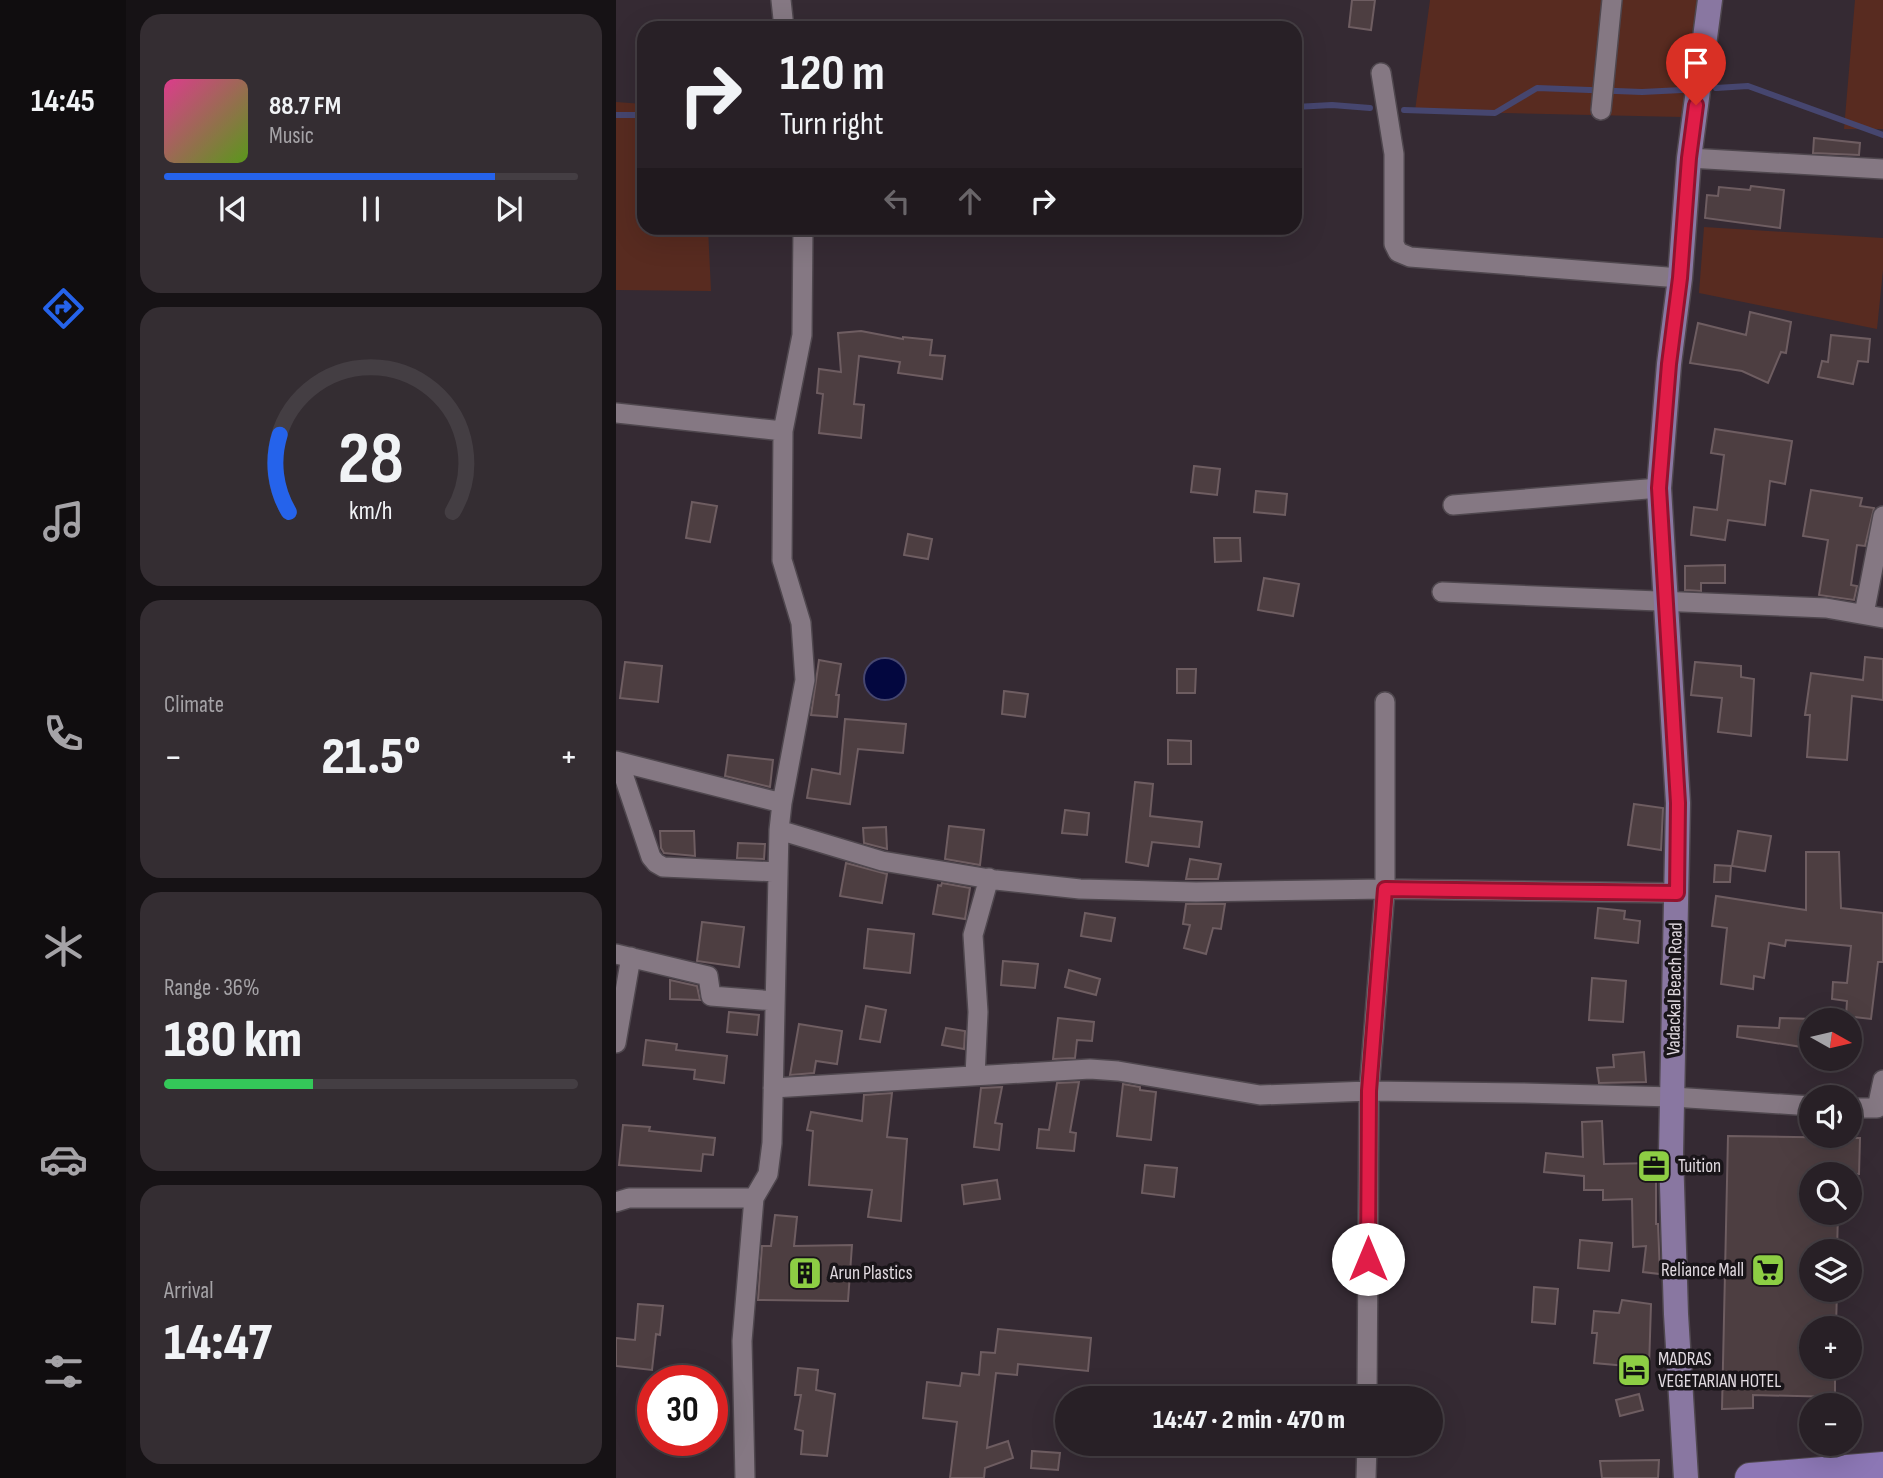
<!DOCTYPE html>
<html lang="en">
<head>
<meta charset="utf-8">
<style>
	:root { --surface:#282026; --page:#342d32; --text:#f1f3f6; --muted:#a5a3a7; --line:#443e43; --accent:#2563eb }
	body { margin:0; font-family:"Sofia Sans Condensed",sans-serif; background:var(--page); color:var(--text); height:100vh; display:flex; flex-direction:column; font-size:26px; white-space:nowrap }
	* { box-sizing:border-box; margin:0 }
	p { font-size:23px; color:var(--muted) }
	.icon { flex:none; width:38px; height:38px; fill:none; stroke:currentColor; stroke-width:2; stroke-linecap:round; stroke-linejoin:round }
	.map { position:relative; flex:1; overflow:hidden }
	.sheet { display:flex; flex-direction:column; gap:14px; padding:14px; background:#161215; width:490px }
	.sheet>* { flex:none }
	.hud { position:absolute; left:21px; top:21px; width:665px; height:214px; border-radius:21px; box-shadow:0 7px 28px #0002,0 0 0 2px var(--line); background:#282026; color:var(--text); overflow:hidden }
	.needle { width:46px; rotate:98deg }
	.controls { position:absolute; left:1183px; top:1008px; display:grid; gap:14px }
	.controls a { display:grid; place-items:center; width:63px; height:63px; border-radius:50%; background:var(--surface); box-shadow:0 7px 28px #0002,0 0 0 2px var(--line); font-size:35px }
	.speed { position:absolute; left:21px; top:1365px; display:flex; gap:14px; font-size:35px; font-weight:700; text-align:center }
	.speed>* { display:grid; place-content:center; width:91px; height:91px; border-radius:50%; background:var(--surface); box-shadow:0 7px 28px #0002,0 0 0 2px var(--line); line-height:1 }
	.speed .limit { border:10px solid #d22; background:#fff; color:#111 }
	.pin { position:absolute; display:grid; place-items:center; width:60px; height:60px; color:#fff; margin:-72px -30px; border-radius:50% 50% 50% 0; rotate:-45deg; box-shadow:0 0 7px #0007 }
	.pin .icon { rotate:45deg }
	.me { position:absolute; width:77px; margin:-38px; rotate:0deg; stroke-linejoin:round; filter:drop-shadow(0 0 5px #0008) }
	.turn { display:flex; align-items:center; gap:24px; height:147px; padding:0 28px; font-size:32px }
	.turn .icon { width:91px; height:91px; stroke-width:2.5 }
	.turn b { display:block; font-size:49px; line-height:60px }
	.lanes { display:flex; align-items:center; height:66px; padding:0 28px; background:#0003; justify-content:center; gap:35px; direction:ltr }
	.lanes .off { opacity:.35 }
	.big { font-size:52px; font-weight:800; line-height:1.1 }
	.sheet .widget { flex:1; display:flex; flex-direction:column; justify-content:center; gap:10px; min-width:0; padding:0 24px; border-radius:21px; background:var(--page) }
	.sheet .dial { align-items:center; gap:0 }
	.dial svg { height:182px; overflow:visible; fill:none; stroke:var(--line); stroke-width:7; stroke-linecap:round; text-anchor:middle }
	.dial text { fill:var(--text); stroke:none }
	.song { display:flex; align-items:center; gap:21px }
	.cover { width:84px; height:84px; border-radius:10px; background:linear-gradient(135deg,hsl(330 70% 55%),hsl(90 70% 35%)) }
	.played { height:7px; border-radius:4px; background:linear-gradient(90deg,var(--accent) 80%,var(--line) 80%) }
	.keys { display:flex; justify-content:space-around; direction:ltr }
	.heat { display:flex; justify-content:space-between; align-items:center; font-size:38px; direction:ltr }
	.charge { height:10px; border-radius:5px; background:linear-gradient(90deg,#34c759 36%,var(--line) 0) }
	.trip { position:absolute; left:439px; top:1386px; width:388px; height:70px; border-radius:35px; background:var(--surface); box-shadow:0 7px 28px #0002,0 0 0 2px var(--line); font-weight:800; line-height:70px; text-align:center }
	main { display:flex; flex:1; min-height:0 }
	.dock { display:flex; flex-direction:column; width:126px; justify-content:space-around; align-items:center; background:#100d0f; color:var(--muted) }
	.dock .icon { width:49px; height:49px }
	.dock .active { color:var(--accent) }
	.dock b { font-size:32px; color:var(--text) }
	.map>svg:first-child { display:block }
	.green { fill:#582b20 }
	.water { fill:#03073f; stroke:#46466f; stroke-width:2 }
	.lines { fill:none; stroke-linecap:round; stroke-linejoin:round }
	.stream { stroke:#46466f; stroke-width:6 }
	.building { fill:#4d3e41; stroke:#6e5d61; stroke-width:2 }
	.minor-casing { stroke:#4f474e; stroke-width:22 }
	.major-casing { stroke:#4f474e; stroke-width:27 }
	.highway-casing { stroke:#4f474e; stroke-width:32 }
	.minor { stroke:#857883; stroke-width:19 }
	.major { stroke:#8977a1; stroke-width:24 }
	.highway { stroke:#8c77b5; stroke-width:30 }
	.route-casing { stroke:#92132f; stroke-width:18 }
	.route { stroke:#e11d48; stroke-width:12 }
	.labels { text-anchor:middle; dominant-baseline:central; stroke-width:7; stroke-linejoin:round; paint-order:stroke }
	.street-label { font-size:19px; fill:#e1dae0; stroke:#191519 }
	.poi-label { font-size:19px; fill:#e1dae0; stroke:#191519; text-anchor:start }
</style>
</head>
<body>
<main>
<nav class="dock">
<b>14:45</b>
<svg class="icon active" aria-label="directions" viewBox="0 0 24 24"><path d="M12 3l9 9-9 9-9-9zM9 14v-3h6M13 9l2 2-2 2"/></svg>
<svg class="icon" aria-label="music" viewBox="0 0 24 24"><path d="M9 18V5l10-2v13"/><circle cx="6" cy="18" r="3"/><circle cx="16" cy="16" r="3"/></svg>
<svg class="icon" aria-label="phone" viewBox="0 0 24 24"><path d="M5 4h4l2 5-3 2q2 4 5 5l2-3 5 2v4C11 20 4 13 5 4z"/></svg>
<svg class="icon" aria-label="climate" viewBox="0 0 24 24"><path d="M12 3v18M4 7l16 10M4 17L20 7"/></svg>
<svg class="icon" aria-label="car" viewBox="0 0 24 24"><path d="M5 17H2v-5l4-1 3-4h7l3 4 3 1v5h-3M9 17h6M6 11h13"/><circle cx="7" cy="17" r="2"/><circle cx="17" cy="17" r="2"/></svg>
<svg class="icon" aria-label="filters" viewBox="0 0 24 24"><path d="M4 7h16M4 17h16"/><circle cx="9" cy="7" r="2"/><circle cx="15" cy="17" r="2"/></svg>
</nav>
<section class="sheet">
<div class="widget">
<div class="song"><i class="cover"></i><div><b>88.7 FM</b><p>Music</p></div></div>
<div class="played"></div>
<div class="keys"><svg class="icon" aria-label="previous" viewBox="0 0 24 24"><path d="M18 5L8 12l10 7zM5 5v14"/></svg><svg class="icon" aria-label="pause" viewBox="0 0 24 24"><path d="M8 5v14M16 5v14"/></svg><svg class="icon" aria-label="next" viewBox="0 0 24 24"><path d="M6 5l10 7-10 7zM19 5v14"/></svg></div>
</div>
<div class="widget dial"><svg viewBox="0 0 100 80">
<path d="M14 69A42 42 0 1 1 86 69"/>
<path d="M14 69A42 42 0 0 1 10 35" stroke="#2563eb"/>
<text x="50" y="56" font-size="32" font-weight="700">28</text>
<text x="50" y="72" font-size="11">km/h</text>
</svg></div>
<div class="widget"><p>Climate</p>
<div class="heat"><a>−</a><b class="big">21.5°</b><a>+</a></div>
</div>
<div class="widget"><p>Range · 36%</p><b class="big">180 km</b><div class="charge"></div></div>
<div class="widget"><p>Arrival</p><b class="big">14:47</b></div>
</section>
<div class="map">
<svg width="1267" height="1478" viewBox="0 0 1267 1478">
	<rect width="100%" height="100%" fill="#352a33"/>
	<!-- green -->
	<path class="green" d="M 814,0 L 1081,0 L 1066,117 L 799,111 Z
		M 1239,0 L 1267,0 L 1267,129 L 1228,129 Z
		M 0,102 L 28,104 L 28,228 L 92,228 L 95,291 L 0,290 Z
		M 1088,227 L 1267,238 L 1267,270 L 1261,329 L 1083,293 Z"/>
	<!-- water -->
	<path class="water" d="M248 679a21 21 0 1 1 42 0a21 21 0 1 1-42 0Z"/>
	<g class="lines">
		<!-- stream -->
		<path class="stream" d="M 1100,88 L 1132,86 L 1267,135
			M 679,107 L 716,105 L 754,108
			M 788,110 L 879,113 L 921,88 L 1026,92 L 1066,90
			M 0,115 L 28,115"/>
	</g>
	<!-- building -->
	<path class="building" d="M 736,0 L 759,0 L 755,30 L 733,27 Z
		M 1198,138 L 1244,143 L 1243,155 L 1197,153 Z
		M 1135,186 L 1168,190 L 1164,228 L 1089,218 L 1091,195 L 1102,196 L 1103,187 L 1134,190 Z
		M 1134,312 L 1175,322 L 1170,353 L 1165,352 L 1152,383 L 1126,371 L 1074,363 L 1082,323 L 1130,335 Z
		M 245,331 L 287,339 L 287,337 L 316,340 L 314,355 L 329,356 L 326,379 L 282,373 L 284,362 L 243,356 L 238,404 L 248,405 L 245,438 L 203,433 L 207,394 L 201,393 L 203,369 L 225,372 L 222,333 Z
		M 1215,335 L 1254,339 L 1252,362 L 1242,361 L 1237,384 L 1202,377 L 1206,361 L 1212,362 Z
		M 1099,429 L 1176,441 L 1169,484 L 1154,481 L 1149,525 L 1112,520 L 1109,540 L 1075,535 L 1078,507 L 1101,510 L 1108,455 L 1095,453 Z
		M 578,466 L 604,469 L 601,495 L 575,492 Z
		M 1195,490 L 1246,498 L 1244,506 L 1258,508 L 1249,546 L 1241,545 L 1235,585 L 1241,586 L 1238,600 L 1203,595 L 1212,540 L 1187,536 Z
		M 640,491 L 671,494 L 669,515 L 638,512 Z
		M 76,502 L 101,506 L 94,542 L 70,538 Z
		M 292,534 L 316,539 L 312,559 L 288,555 Z
		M 598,538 L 624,538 L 625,561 L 599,562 Z
		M 1109,565 L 1109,583 L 1085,583 L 1085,591 L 1069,590 L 1069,566 Z
		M 648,578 L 683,584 L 677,616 L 642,610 Z
		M 1249,657 L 1267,659 L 1267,700 L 1236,696 L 1231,760 L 1191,757 L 1194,715 L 1189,715 L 1195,673 L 1247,680 Z
		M 203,660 L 225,664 L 220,695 L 223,695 L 221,717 L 195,715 Z
		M 9,662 L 46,666 L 42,702 L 4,698 Z
		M 1079,662 L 1125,666 L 1125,677 L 1138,679 L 1135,736 L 1102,732 L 1106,698 L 1075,695 Z
		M 561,669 L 580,669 L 579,693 L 561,693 Z
		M 388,691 L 412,694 L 409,717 L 386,714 Z
		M 229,719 L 290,724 L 287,753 L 242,749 L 234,804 L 191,798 L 196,769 L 224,774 Z
		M 552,740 L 575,741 L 575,764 L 552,764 Z
		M 112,755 L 157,760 L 154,787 L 109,776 Z
		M 519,782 L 537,784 L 534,816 L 586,822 L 583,847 L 536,842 L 532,866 L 510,862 Z
		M 1018,804 L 1047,808 L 1045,850 L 1012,845 Z
		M 449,810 L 473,813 L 471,835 L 446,833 Z
		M 333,826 L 368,830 L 364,865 L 329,859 Z
		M 270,827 L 271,849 L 248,843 L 247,828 Z
		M 44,831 L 78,831 L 79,856 L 48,853 L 45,848 Z
		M 1122,831 L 1155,836 L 1149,871 L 1116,866 Z
		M 122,843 L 149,844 L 148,859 L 121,858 Z
		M 1190,852 L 1223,852 L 1225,908 L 1267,913 L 1267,962 L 1262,962 L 1255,1019 L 1230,1016 L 1231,1001 L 1216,999 L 1217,982 L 1231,983 L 1235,946 L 1170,940 L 1169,946 L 1153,943 L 1148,978 L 1138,976 L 1137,989 L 1105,984 L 1111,928 L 1096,926 L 1100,896 L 1190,910 Z
		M 574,859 L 605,864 L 602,879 L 570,879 Z
		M 230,863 L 271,874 L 266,903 L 224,896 Z
		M 1099,865 L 1115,866 L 1114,882 L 1098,882 Z
		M 326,883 L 354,888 L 349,919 L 317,914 L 322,885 L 325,886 Z
		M 570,904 L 609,904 L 605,929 L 597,928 L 590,954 L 568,948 L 574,925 L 567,924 Z
		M 982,908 L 1009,911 L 1008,919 L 1024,921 L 1022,943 L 979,938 Z
		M 469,913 L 499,918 L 495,941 L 465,936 Z
		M 86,922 L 128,927 L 123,967 L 81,961 Z
		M 252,929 L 298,934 L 294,973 L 248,968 Z
		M 387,961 L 422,964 L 419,988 L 385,985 Z
		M 453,970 L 484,979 L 480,995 L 449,987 Z
		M 976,978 L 1010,981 L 1007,1022 L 973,1020 Z
		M 54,980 L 81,986 L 84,1000 L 54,999 Z
		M 250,1006 L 270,1010 L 264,1042 L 244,1039 Z
		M 113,1012 L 143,1015 L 141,1035 L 111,1032 Z
		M 442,1018 L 478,1022 L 476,1041 L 461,1040 L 459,1058 L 437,1059 Z
		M 1164,1018 L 1197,1019 L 1192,1048 L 1121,1037 L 1122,1026 L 1163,1028 Z
		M 183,1024 L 226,1031 L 221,1064 L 200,1061 L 198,1073 L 174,1075 Z
		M 330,1028 L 349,1031 L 348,1049 L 326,1045 Z
		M 30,1040 L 61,1044 L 60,1050 L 111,1056 L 108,1083 L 78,1079 L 79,1070 L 27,1065 Z
		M 1028,1052 L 1030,1082 L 983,1083 L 981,1068 L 998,1067 L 997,1055 Z
		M 463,1082 L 454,1132 L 460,1133 L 458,1151 L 421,1148 L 423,1129 L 433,1130 L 441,1083 Z
		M 507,1084 L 524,1087 L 524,1090 L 540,1092 L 535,1140 L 501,1136 Z
		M 386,1087 L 379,1123 L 386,1124 L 383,1150 L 358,1147 L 365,1088 Z
		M 276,1093 L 271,1137 L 291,1139 L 285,1221 L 252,1217 L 256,1190 L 193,1185 L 197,1131 L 191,1130 L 195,1112 L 246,1121 L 248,1095 Z
		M 986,1121 L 988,1164 L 1040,1163 L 1040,1224 L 1042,1224 L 1044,1274 L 1027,1272 L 1030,1246 L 1017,1247 L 1016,1199 L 987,1200 L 987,1190 L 968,1190 L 968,1176 L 928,1172 L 930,1153 L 967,1157 L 966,1122 Z
		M 7,1125 L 34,1127 L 33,1131 L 99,1138 L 97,1155 L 87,1154 L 85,1171 L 3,1165 Z
		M 1112,1136 L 1244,1138 L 1243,1174 L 1195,1174 L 1195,1213 L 1222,1213 L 1221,1251 L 1195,1251 L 1195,1290 L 1221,1290 L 1220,1328 L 1195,1328 L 1195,1367 L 1219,1367 L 1219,1397 L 1137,1395 L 1137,1408 L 1106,1409 Z
		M 529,1165 L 561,1168 L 558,1197 L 526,1193 Z
		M 381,1180 L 384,1199 L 348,1204 L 346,1185 Z
		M 159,1215 L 181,1217 L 178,1246 L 236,1245 L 232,1301 L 142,1300 L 146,1246 L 155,1246 Z
		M 964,1240 L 996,1243 L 993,1271 L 962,1268 Z
		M 918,1287 L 942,1289 L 939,1324 L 916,1322 Z
		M 1006,1300 L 1035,1304 L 1033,1368 L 978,1363 L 981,1333 L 976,1333 L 978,1311 L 1003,1313 Z
		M 22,1304 L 47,1306 L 44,1335 L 40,1334 L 36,1370 L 0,1366 L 0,1338 L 19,1340 Z
		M 382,1329 L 475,1338 L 472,1371 L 402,1364 L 401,1375 L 380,1373 L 371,1448 L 392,1441 L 397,1458 L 369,1468 L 368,1478 L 334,1478 L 341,1422 L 307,1418 L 311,1382 L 344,1386 L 346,1373 L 363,1375 L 365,1352 L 379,1353 Z
		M 182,1368 L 202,1370 L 200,1390 L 219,1394 L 211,1456 L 185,1454 L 187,1431 L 179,1429 L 185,1395 L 179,1395 Z
		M 1023,1394 L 1027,1410 L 1004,1416 L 1000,1400 Z
		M 416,1451 L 444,1453 L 442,1470 L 415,1468 Z
		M 1043,1460 L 1042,1478 L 986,1478 L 984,1461 Z"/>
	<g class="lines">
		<!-- minor casing -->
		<g class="minor-casing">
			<path id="minor" d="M 165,0 L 168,28
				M 765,73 L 778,154 L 778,244 L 782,252 L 794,257 L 1064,278
				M 985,110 L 996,0
				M 1073,158 L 1267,169
				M 0,413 L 167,431
				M 837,505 L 1043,488
				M 826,592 L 1210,608 L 1267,618
				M 1248,614 L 1267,516
				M 0,761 L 166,803
				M 3,762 L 35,857 L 40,863 L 47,867 L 162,872
				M 163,830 L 266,861 L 380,880 L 464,889 L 580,892 L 769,889 L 1061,893
				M 0,954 L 92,976 L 95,996 L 159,1001
				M 0,1043 L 15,957
				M 359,1076 L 362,1012 L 357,935 L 373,878
				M 157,1088 L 474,1069 L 502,1071 L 644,1095 L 753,1091 L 906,1093 L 1057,1097 L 1195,1106
				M 1234,1108 L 1261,1108 L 1267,1080
				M 0,1202 L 13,1198 L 138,1198
				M 751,1398 L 753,1091 L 769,889 L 769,702
				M 129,1478 L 126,1341 L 138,1198 L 152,1174 L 156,1143 L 163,830 L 166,803 L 189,680 L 185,623 L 166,560 L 167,431 L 186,335 L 187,228
				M 750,1478 L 751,1444"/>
		</g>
		<!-- major casing -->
		<g class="major-casing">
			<path id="major" d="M 1070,1478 L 1060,1314 L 1055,1153 L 1062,803 L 1043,488 L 1053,364 L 1064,278 L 1073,158 L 1094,0"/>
		</g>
		<!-- highway casing -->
		<g class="highway-casing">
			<path id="highway" d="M 1134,1478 L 1267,1467"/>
		</g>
		<!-- minor -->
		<use href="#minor" class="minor"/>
		<!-- major -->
		<use href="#major" class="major"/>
		<!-- highway -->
		<use href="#highway" class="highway"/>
	</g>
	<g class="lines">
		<!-- route casing -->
		<g class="route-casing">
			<path id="route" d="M 752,1259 L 753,1091 L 769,889 L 1061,893 L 1062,803 L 1043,488 L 1053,364 L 1064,278 L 1073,158 L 1080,105"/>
		</g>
		<!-- route -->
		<use href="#route" class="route"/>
	</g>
	<!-- icons -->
	<defs>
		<g id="office-square" transform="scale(1.75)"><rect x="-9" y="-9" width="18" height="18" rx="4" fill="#8dce44" stroke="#191519"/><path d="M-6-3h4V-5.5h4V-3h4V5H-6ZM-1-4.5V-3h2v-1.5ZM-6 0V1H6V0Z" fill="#111"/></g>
		<g id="supermarket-square" transform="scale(1.75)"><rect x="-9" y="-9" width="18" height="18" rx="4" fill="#8dce44" stroke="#191519"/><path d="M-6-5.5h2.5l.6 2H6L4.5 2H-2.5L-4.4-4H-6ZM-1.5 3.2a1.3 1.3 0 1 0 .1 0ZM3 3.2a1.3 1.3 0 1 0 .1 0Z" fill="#111"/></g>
		<g id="building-square" transform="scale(1.75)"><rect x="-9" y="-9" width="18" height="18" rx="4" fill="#8dce44" stroke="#191519"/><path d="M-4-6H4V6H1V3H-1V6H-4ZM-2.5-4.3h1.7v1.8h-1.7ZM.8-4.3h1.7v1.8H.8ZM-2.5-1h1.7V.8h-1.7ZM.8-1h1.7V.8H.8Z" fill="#111"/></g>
		<g id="hotel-square" transform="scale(1.75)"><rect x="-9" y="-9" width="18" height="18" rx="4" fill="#8dce44" stroke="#191519"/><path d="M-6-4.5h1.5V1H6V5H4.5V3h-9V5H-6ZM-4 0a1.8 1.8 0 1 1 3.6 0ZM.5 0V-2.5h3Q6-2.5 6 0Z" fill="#111"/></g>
	</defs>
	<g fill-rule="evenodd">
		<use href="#office-square" x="1038" y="1166"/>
		<use href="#supermarket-square" x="1152" y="1270"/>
		<use href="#building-square" x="189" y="1273"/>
		<use href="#hotel-square" x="1018" y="1370"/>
	</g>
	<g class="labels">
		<!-- street labels -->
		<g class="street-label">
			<text transform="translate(1059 989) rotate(-89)">Vadackal Beach Road</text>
		</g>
		<!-- poi labels -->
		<g class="poi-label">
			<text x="1062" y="1166">Tuition</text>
			<text x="1128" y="1270" text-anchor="end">Reliance Mall</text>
			<text x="214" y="1273">Arun Plastics</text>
			<text x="1042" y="1359">MADRAS<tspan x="1042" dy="22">VEGETARIAN HOTEL</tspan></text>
		</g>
	</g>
</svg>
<div class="controls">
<a><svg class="needle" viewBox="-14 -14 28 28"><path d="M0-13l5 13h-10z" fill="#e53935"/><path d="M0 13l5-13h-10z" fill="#a5a3a7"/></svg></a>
<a><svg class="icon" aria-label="sound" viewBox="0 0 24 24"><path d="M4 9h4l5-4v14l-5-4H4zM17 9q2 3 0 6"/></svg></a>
<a><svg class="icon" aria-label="search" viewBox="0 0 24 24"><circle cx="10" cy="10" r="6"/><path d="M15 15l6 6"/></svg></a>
<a><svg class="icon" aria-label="layers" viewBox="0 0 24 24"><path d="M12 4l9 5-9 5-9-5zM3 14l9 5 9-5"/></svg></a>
<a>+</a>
<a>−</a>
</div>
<div class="speed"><div class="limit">30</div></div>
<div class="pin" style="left:1080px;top:105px;background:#d93025"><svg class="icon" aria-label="arrive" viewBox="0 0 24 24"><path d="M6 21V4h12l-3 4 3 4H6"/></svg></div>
<svg class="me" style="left:752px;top:1259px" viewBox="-20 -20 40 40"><circle r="19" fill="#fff"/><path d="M0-13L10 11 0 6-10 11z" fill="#e11d48"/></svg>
<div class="trip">14:47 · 2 min · 470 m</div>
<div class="hud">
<div class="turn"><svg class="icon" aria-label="right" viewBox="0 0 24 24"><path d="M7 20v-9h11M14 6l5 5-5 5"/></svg><div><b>120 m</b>Turn right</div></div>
<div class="lanes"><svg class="icon off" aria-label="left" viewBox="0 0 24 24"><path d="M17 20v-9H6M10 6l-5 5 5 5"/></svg><svg class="icon off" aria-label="ahead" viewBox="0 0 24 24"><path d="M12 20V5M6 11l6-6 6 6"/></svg><svg class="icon" aria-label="right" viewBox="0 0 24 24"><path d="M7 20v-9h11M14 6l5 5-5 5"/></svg></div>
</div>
</div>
</main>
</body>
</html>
